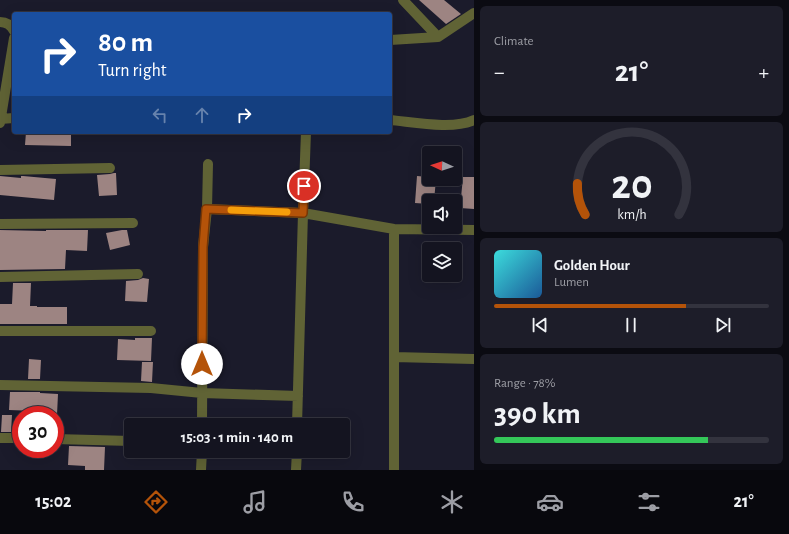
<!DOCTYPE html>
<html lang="en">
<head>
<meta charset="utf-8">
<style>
	:root { --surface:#141420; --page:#1d1d29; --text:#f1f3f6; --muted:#9d9ea5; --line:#33333e; --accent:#b45309 }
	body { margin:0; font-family:"Alegreya Sans",sans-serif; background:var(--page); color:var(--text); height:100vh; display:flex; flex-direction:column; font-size:15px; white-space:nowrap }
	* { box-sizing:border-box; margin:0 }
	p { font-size:13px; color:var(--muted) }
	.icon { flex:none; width:22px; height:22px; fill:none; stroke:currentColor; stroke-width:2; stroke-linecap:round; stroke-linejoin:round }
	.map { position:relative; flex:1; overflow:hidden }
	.details { display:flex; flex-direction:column; gap:6px; padding:6px; background:#0b0b12; width:315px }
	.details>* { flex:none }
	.guide { position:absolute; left:12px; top:12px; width:380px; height:122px; border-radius:4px; box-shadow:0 4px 16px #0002,0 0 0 1px var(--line); background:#1a4fa0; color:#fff; overflow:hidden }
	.needle { width:26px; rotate:273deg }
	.fabs { position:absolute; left:422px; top:146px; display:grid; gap:8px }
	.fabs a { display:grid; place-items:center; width:40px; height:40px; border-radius:4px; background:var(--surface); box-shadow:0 4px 16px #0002,0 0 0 1px var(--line); font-size:20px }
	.speed { position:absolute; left:12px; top:406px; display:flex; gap:8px; font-size:20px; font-weight:700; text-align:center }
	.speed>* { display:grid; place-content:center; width:52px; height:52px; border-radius:50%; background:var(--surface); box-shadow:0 4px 16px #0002,0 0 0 1px var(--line); line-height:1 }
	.speed .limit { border:6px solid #d22; background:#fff; color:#111 }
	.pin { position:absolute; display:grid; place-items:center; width:34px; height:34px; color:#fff; margin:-17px; border:2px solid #fff; border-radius:50%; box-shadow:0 1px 4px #0007 }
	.me { position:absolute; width:44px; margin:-22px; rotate:0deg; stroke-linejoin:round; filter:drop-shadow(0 0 3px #0008) }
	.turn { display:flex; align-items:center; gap:14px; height:84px; padding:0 20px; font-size:18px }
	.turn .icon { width:52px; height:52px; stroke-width:2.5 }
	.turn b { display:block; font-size:28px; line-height:34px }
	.lanes { display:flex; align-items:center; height:38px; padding:0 20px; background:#0003; justify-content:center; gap:20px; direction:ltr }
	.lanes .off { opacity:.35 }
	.big { font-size:30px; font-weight:700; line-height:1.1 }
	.details .widget { flex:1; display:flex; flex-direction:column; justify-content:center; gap:6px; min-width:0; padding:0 14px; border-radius:6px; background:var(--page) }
	.details .dial { align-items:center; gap:0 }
	.dial svg { height:104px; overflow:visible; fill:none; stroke:var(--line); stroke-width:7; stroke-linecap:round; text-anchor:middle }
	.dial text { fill:var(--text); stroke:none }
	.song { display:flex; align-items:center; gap:12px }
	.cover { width:48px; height:48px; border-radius:6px; background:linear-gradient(135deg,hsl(180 70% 55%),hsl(210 70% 35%)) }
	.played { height:4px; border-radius:2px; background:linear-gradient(90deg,var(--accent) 70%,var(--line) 70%) }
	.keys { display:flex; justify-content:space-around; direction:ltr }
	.heat { display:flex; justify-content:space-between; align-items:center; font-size:22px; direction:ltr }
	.charge { height:6px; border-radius:3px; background:linear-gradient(90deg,#34c759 78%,var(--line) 0) }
	.trip { position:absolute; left:124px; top:418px; width:226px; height:40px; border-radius:4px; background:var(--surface); box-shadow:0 4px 16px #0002,0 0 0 1px var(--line); font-weight:700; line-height:40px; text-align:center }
	.dock { display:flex; height:64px; justify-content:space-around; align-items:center; background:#08080d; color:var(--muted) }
	.dock .icon { width:28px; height:28px }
	.dock .selected { color:var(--accent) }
	.dock b { font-size:18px; color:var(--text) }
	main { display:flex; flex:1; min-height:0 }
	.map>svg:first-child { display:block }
	.building { fill:#9d8482 }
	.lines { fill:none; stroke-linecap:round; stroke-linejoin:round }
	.minor { stroke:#606335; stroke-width:10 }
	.route-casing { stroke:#753606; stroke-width:10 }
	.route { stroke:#b45309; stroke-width:7 }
	.slow { stroke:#f59e0b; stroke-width:7 }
</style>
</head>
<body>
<main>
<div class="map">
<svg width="474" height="470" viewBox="0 0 474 470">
	<rect width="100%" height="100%" fill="#1b1b2b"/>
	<!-- building -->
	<path class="building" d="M 419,0 L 444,0 L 461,14 L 446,24 Z
		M 26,132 L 71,132 L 71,146 L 25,145 Z
		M 114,173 L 116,173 L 117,195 L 99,196 L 97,175 L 110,174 Z
		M 0,176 L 21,178 L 21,176 L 23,176 L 56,179 L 54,200 L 0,195 Z
		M 417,176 L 429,177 L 429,179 L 436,179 L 434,201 L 429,201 L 429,204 L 415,203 Z
		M 463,177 L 474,177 L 474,209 L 460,208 Z
		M 0,230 L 46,231 L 46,230 L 88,230 L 87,251 L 66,250 L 65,269 L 0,270 Z
		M 122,230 L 127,230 L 130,245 L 110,250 L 106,233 Z
		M 143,278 L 149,279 L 147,302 L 125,301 L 126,281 L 138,280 Z
		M 13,283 L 31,283 L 30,306 L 37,306 L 37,307 L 67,307 L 67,324 L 0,324 L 0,304 L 12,304 Z
		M 135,338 L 152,338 L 151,361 L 117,360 L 118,339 L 135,340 Z
		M 29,359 L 41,360 L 40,379 L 28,379 Z
		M 142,362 L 153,362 L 152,382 L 141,381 Z
		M 10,392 L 40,392 L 40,393 L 58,394 L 57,415 L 37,415 L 37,411 L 9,410 Z
		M 2,415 L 12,415 L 11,432 L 1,432 Z
		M 69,446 L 105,447 L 104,470 L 85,470 L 85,466 L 68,465 Z"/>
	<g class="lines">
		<!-- minor -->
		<path class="minor" d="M 403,0 L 438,37
			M 0,22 C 6,22 11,25 14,31
			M 390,40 L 438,37 L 474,13
			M 0,119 L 14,118
			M 390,120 C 413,122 453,130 474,120
			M 0,123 L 14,38
			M 0,170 L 110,168
			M 207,209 L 208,164
			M 0,224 L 133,223
			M 394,229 L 394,470
			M 0,277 L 138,274
			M 0,331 L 151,331
			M 394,357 L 474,359
			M 0,385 L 151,388 L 202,393 L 298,396
			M 202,425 L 203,247 L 207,209 L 303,213 L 394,229 L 474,230
			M 297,425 L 303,213 L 306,132
			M 0,438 L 21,438
			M 55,439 L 131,441
			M 201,470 L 202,451
			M 296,470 L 297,451"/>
	</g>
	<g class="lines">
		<!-- route casing -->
		<g class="route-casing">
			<path id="route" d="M 202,364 L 203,247 L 206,209 L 303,213 L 304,186"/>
		</g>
		<!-- route -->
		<use href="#route" class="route"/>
		<!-- slow -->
		<path class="slow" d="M 231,210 L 287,212"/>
	</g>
</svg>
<div class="fabs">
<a><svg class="needle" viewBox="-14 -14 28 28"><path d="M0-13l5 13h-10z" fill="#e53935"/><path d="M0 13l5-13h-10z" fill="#9d9ea5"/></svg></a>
<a><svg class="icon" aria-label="sound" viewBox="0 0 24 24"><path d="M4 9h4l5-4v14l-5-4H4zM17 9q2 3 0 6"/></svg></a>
<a><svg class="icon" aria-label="layers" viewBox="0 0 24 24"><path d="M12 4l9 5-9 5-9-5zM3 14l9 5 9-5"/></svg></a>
</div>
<div class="speed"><div class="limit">30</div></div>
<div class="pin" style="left:304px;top:186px;background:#d93025"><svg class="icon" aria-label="arrive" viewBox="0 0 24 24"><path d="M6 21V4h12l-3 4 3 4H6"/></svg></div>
<svg class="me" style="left:202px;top:364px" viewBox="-20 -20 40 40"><circle r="19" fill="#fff"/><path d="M0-13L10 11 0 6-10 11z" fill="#b45309"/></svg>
<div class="trip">15:03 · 1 min · 140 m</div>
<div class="guide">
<div class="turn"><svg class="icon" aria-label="right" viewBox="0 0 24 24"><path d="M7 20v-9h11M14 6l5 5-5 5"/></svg><div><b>80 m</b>Turn right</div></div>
<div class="lanes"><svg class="icon off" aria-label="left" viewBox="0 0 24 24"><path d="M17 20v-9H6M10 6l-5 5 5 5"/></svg><svg class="icon off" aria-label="ahead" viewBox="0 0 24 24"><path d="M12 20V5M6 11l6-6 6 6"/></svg><svg class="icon" aria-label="right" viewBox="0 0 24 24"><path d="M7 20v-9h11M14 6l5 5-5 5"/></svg></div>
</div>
</div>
<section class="details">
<div class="widget"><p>Climate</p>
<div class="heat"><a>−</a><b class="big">21°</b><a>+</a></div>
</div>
<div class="widget dial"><svg viewBox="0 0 100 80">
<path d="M14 69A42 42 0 1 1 86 69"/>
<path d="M14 69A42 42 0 0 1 8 45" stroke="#b45309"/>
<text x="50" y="56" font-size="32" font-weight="700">20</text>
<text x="50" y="72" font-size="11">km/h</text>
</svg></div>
<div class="widget">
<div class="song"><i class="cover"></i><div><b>Golden Hour</b><p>Lumen</p></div></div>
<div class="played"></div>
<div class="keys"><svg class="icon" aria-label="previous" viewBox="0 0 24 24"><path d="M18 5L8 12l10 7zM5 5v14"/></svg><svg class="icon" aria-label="pause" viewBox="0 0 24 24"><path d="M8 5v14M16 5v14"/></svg><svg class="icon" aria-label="next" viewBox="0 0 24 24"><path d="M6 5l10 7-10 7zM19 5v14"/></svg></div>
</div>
<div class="widget"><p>Range · 78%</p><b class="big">390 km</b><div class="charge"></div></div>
</section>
</main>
<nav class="dock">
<b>15:02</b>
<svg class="icon selected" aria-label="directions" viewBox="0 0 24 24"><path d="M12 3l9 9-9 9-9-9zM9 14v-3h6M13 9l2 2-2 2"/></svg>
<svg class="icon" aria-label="music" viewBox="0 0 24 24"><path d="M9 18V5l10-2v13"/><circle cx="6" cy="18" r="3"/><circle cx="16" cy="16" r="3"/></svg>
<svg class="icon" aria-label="phone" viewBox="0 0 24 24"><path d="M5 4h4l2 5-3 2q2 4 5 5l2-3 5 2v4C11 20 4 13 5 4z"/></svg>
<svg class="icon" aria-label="climate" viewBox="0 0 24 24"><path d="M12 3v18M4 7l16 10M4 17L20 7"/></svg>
<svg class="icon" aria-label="car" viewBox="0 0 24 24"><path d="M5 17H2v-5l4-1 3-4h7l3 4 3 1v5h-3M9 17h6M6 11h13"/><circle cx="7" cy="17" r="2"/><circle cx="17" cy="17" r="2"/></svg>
<svg class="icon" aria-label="filters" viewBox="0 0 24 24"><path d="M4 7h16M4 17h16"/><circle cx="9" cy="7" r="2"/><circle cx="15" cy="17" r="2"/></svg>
<b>21°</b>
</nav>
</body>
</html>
